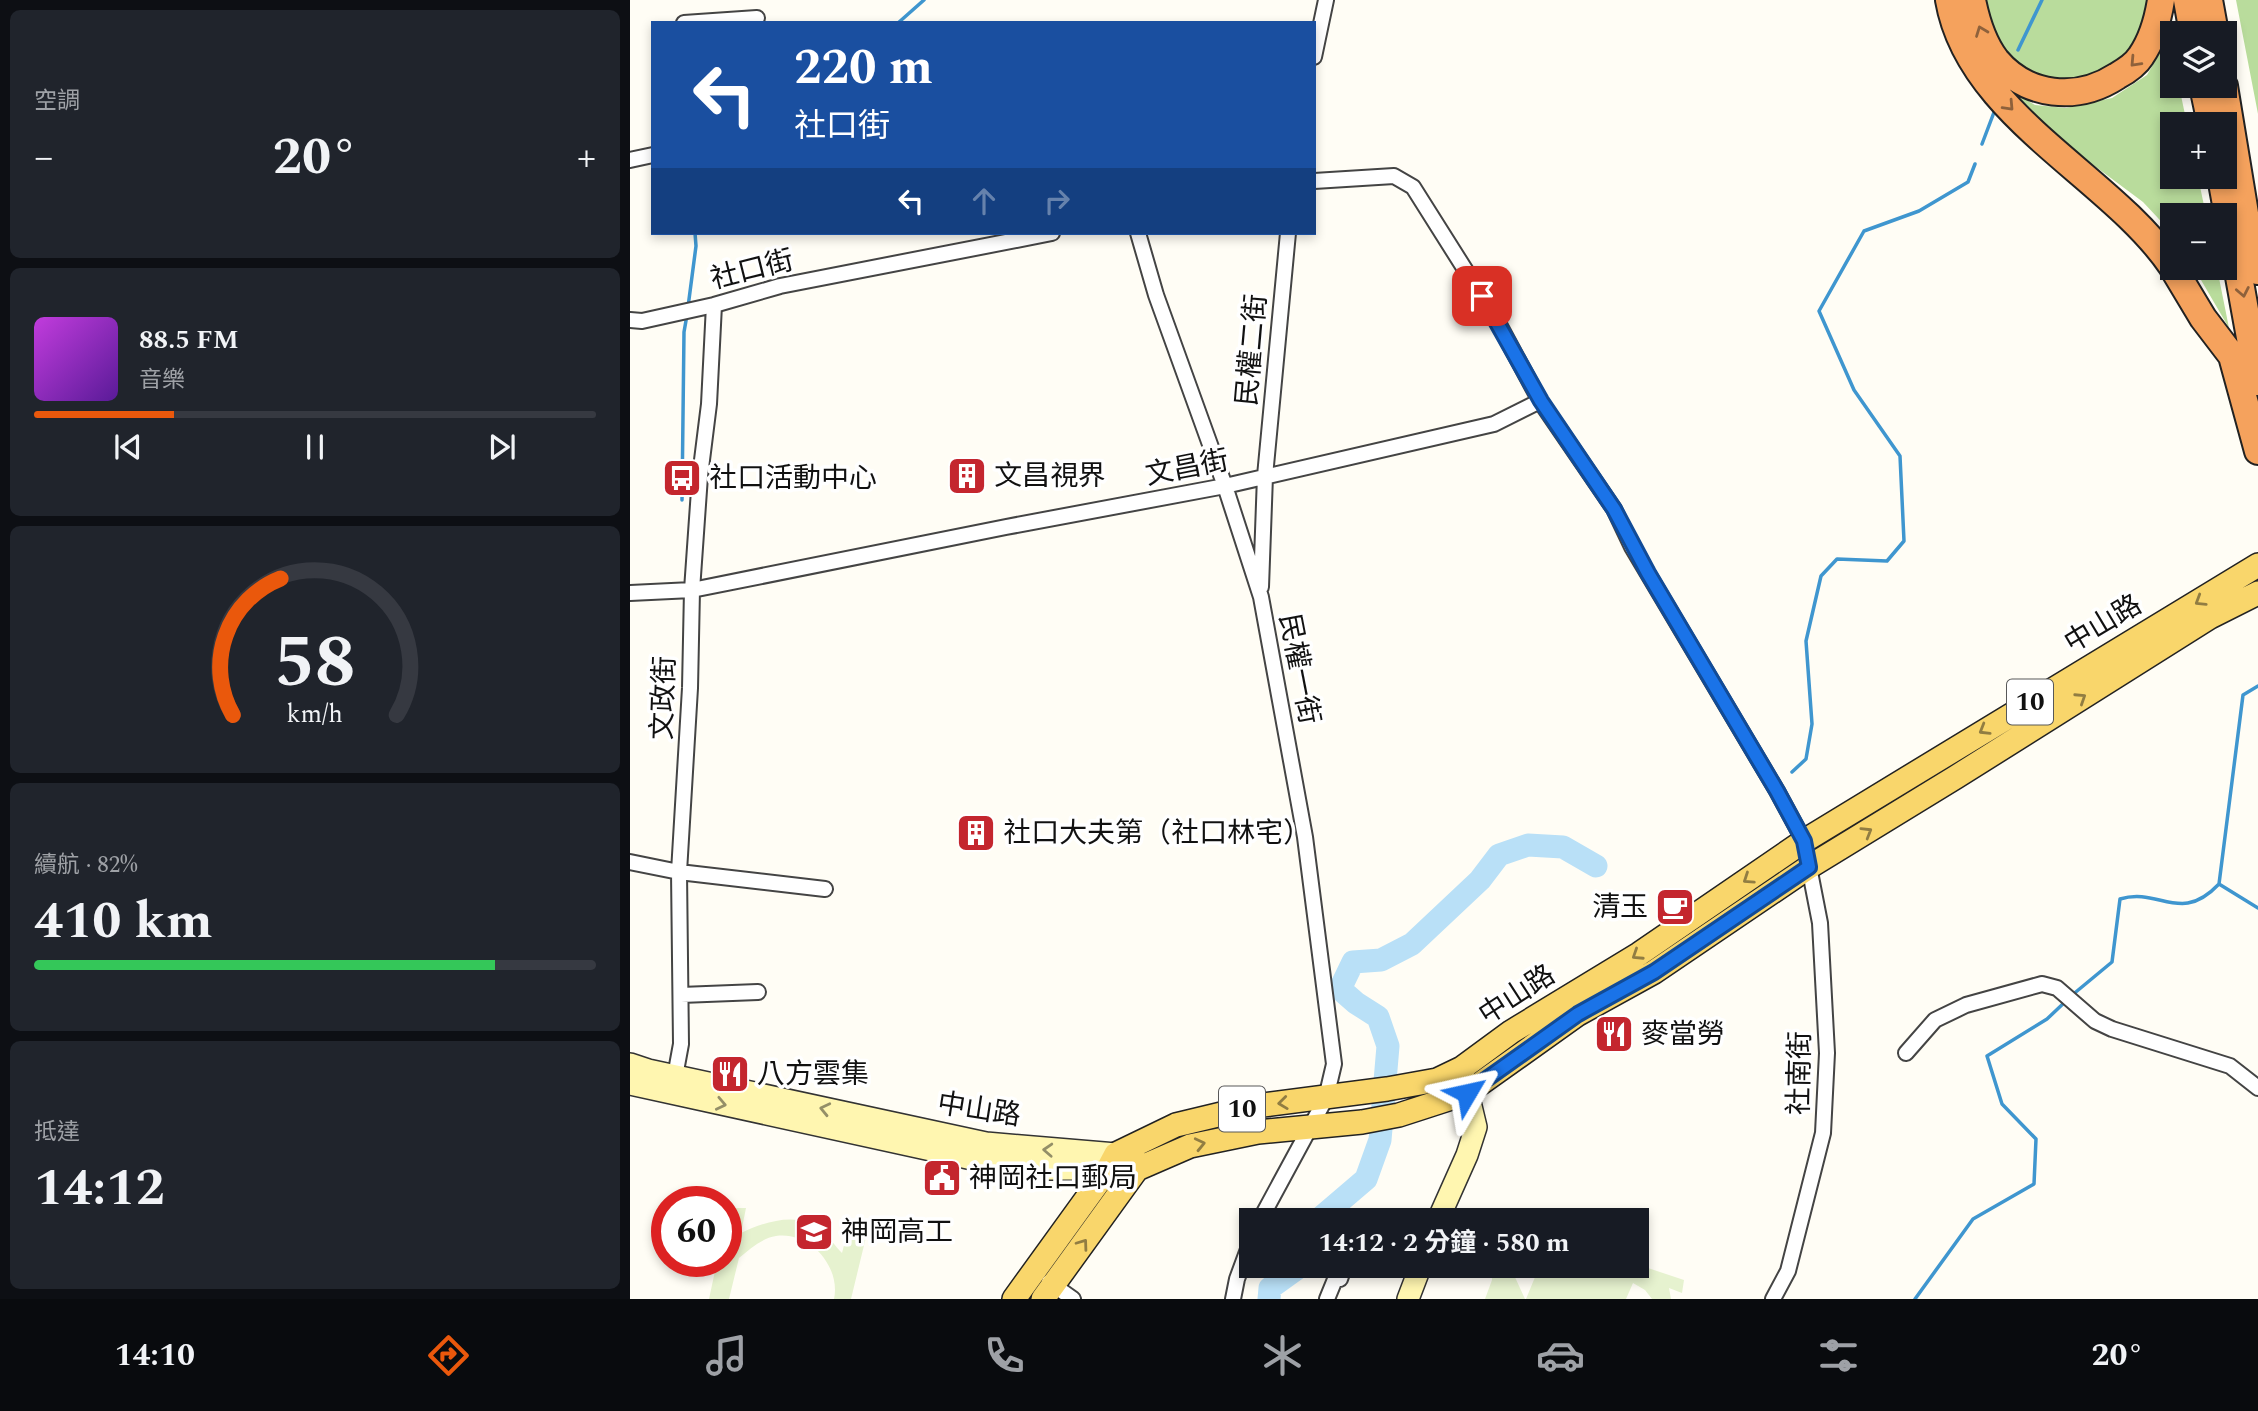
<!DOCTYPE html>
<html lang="zh-TW">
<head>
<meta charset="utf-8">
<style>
	:root { --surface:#171b24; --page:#20242c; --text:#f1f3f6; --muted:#9ea1a6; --line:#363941; --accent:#ea580c }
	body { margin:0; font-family:Spectral,"Noto Sans TC",serif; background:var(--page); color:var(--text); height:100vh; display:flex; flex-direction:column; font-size:26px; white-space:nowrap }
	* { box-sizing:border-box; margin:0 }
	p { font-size:23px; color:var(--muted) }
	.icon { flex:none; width:38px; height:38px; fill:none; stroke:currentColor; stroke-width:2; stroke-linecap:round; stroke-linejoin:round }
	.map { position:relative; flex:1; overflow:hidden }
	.drawer { display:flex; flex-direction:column; gap:10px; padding:10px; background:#0d0f14; width:630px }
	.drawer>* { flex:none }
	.top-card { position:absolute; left:21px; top:21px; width:665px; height:214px; border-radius:0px; box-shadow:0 4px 10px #0003; background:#1a4fa0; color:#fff; overflow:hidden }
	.tools { position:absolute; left:1530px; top:21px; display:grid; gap:14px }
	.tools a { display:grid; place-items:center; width:77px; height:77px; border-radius:0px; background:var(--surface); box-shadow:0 4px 10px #0003; font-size:35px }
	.speed { position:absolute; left:21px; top:1186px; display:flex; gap:14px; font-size:35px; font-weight:700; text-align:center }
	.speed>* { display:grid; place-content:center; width:91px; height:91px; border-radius:50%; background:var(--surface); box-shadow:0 4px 10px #0003; line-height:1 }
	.speed .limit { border:10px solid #d22; background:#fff; color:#111 }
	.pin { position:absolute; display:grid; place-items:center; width:60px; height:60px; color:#fff; margin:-30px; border-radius:14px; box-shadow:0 4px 10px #0006 }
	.me { position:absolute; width:77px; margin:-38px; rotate:54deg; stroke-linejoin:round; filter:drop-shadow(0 0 5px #0008) }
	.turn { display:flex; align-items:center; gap:24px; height:147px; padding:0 28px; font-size:32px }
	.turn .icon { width:91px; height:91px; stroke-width:2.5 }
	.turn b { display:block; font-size:49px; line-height:60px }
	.lanes { display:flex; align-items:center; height:66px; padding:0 28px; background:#0003; justify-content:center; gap:35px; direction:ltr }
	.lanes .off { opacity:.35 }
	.big { font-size:52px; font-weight:700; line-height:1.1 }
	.drawer .widget { flex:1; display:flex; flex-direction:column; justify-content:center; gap:10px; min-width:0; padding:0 24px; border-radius:10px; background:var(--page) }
	.drawer .dial { align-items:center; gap:0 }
	.dial svg { height:182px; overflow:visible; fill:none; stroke:var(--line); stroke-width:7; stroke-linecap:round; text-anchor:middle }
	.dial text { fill:var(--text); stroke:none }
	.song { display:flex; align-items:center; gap:21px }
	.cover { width:84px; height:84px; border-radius:10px; background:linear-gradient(135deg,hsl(290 70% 55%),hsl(270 70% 35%)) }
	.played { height:7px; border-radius:4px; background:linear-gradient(90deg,var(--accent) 25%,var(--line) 25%) }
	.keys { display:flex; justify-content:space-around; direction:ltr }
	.heat { display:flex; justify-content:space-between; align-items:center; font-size:38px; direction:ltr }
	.charge { height:10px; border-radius:5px; background:linear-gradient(90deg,#34c759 82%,var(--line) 0) }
	.trip { position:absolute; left:609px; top:1208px; width:410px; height:70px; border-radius:0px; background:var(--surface); box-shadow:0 4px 10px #0003; font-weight:700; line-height:70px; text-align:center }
	.tab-bar { display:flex; height:112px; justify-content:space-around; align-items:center; background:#090b0e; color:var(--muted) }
	.tab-bar .icon { width:49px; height:49px }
	.tab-bar .current { color:var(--accent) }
	.tab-bar b { font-size:32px; color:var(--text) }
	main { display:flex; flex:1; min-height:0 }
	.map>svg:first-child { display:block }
	.forest { fill:#b9dc9c }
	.pitch { fill:#e6f2cf }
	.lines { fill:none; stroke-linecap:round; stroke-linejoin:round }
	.stream { stroke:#3f96cf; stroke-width:3.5 }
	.river { stroke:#b9e0f7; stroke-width:23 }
	.street-casing { stroke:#444; stroke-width:18 }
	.secondary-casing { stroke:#333; stroke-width:24 }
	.primary-casing { stroke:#222; stroke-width:26 }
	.highway-casing { stroke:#222; stroke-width:30 }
	.street { stroke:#fff; stroke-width:14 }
	.secondary { stroke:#fff6b0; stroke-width:21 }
	.primary { stroke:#f9d66b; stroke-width:23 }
	.highway { stroke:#f5a25d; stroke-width:26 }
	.oneway { stroke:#8e613b }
	.oneway2 { stroke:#917d42 }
	.oneway3 { stroke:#948f68 }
	.route-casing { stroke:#114b97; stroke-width:18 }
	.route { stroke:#1a73e8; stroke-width:12 }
	.labels { text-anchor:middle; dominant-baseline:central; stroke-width:7; stroke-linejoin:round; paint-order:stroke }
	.shield { fill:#fff; stroke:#585858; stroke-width:2 }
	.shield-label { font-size:26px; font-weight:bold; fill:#111 }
	.street-label { font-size:28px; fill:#111; stroke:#fff }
	.poi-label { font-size:28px; fill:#111; stroke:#fff; text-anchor:start }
</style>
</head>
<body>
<main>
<section class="drawer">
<div class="widget"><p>空調</p>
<div class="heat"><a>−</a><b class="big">20°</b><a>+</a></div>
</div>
<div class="widget">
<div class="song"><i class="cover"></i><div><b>88.5 FM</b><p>音樂</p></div></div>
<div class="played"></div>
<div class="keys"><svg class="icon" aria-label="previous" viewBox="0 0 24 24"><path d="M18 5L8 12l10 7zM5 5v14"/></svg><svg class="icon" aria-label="pause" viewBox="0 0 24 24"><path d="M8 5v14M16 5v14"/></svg><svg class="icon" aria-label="next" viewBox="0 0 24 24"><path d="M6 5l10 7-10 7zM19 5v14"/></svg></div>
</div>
<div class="widget dial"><svg viewBox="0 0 100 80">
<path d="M14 69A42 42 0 1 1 86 69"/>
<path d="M14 69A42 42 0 0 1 35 9" stroke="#ea580c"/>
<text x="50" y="56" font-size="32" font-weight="700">58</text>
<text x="50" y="72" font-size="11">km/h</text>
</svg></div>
<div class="widget"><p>續航 · 82%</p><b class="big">410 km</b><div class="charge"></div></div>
<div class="widget"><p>抵達</p><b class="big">14:12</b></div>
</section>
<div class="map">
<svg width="1628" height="1299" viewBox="0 0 1628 1299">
	<rect width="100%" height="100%" fill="#fffdf5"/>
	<!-- forest -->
	<path class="forest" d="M 1349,0 L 1523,0 L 1523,16 L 1495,58 L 1467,78 L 1428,84 L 1395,74 L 1369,53 Z
		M 1606,0 L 1628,0 L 1628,114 Z
		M 1539,37 L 1542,50 L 1542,86 L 1549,86 L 1557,124 L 1542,124 L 1542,177 L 1568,177 L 1576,215 L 1542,215 L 1542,233 L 1513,202 L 1419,132 L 1361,78 L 1405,105 L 1436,108 L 1482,98 L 1517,75 Z
		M 1564,268 L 1587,268 L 1599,328 Z"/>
	<!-- pitch -->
	<path class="pitch" d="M 98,1208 L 116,1208 L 111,1233 C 134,1222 167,1211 190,1229 C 198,1235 205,1246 212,1253 L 218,1230 L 237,1233 L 221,1299 L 204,1299 C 211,1267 180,1231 146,1236 C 132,1238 120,1249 109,1258 L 99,1299 L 79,1299 L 87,1262 L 96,1262 Z
		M 1006,1264 L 1054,1280 L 1052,1293 L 1039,1288 L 1041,1299 L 1022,1299 L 1015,1290 L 1003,1283 L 996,1299 L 896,1299 L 910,1265 Z
		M 861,1265 L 886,1265 L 884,1275 L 895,1299 L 855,1299 L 862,1280 Z"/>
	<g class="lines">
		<!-- stream -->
		<path class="stream" d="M 268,23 L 294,0
			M 1388,50 L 1412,0
			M 1352,144 L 1366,107
			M 58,307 L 66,246 L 65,233
			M 52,500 L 54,332 L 57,315
			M 1162,772 L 1176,759 L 1182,724 L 1176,641 L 1191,576 L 1207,559 L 1257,561 L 1274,541 L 1270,456 L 1224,390 L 1189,311 L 1234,231 L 1289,211 L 1338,182 L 1345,164
			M 1589,884 L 1628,908
			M 1441,996 L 1482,962 L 1490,899 C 1530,887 1550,925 1589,884 L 1613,695 L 1628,686
			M 1285,1299 L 1343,1219 L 1404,1184 L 1406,1139 L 1372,1104 L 1357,1056 L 1417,1019 L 1436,1001"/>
		<!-- river -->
		<path class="river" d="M 688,1220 L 736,1179 L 750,1140 L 758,1046 L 748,1017 L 726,1003 L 710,989 L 723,962 L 751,960 L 782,944 L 850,880 L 869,855 L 898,845 L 933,847 L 966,866
			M 639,1299 L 640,1288 L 672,1265"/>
		<!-- street casing -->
		<g class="street-casing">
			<path id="street" d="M 54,23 L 127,18
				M 684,57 L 696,0
				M 0,160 L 23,155
				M 684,181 L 764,176 L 783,187 L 865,317 L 910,401 L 984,509 L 1002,547 L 1147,791 L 1174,841 L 1190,923 L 1197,1053 L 1193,1133 L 1158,1271 L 1143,1299
				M 508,233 L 526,295 L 595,486 L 631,597 L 675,837 L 704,1064 L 696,1098 L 630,1220
				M 0,320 L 12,321 L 84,305 L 150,286 L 422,233
				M 631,587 L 635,476 L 658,233
				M 0,593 L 62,590 L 376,527 L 595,486 L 864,424 L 910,401
				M 0,862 L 49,872 L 195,889
				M 51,995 L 128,992
				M 1276,1053 L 1305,1020 L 1336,1005 L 1412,984 L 1427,988 L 1465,1021 L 1482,1029 L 1600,1066 L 1628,1088
				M 44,1082 L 51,1044 L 49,872 L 60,688 L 62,590 L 70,476 L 79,404 L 84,305
				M 419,1282 L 443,1299
				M 603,1299 L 607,1279 L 621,1241
				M 697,1299 L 706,1277 L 710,1279 L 715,1265"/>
		</g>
		<!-- secondary casing -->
		<g class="secondary-casing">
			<path id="secondary" d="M 0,1064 L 18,1070 L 356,1143 L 486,1154
				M 0,1084 L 365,1164 L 416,1169 L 478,1169
				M 808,1220 L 837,1155 L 846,1127 L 834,1077
				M 778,1299 L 791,1265"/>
		</g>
		<!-- primary casing -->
		<g class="primary-casing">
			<path id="primary" d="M 478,1169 L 507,1169 L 560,1146 L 628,1132 L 732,1122 L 769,1115 L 837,1093 L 948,1014 L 1024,972 L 1179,867 L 1326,777 L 1580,617 L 1628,593
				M 384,1299 L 478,1169 L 486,1154 L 546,1125 L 625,1106 L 757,1089 L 807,1080 L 832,1068 L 881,1032 L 1009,954 L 1174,841 L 1628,565
				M 413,1299 L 507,1169 L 505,1160"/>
		</g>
		<!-- highway casing -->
		<g class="highway-casing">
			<path id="highway" d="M 1319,0 C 1339,116 1480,175 1542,266
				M 1342,0 C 1346,20 1353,43 1366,60 C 1397,97 1447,102 1487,76 C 1496,71 1506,64 1511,56 C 1522,40 1528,19 1531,0
				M 1557,0 L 1563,33
				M 1579,0 L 1585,33
				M 1573,86 L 1581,124
				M 1594,86 L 1620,244 L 1628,271
				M 1591,177 L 1628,382
				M 1543,268 L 1573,318 L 1602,356 L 1628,451"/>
		</g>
		<!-- street -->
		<use href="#street" class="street"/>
		<!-- secondary -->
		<use href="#secondary" class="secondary"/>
		<!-- primary -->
		<use href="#primary" class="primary"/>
		<!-- highway -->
		<use href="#highway" class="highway"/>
	</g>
	<!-- one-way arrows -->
	<defs><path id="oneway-chevron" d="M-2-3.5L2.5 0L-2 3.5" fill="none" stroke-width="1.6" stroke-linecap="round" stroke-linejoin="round" transform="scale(1.75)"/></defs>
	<g class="oneway">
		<use href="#oneway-chevron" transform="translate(1351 31) rotate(-111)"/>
		<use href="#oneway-chevron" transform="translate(1505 62) rotate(133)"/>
		<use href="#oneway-chevron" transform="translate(1379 106) rotate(47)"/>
		<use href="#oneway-chevron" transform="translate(1613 292) rotate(79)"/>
	</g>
	<g class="oneway2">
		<use href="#oneway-chevron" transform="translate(1570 601) rotate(148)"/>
		<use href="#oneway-chevron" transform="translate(1451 698) rotate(-33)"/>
		<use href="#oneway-chevron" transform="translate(1354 730) rotate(149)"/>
		<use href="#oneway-chevron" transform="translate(1237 832) rotate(-31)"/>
		<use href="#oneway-chevron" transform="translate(1118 879) rotate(146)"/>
		<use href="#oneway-chevron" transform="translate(1007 955) rotate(147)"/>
		<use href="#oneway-chevron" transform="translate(653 1103) rotate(173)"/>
		<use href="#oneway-chevron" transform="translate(570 1144) rotate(-13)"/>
		<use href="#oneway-chevron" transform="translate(453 1244) rotate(-54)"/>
	</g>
	<g class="oneway3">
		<use href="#oneway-chevron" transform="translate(91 1104) rotate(12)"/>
		<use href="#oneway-chevron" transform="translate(195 1109) rotate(-167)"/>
		<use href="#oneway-chevron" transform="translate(418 1150) rotate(-177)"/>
	</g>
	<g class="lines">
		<!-- route casing -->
		<g class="route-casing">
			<path id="route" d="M 837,1093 L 948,1014 L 1024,972 L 1179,867 L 1174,841 L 1147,791 L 1018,573 L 984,509 L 911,401 L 852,296"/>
		</g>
		<!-- route -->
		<use href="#route" class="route"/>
	</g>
	<!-- icons -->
	<defs>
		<g id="building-square" transform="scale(2.0125)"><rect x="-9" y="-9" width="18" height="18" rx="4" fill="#c4262e" stroke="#fff"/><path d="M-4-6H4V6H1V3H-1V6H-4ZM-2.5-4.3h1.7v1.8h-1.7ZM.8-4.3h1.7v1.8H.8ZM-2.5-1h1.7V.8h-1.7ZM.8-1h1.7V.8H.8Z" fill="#fff"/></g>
		<g id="bus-square" transform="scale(2.0125)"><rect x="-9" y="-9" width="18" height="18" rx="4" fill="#c4262e" stroke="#fff"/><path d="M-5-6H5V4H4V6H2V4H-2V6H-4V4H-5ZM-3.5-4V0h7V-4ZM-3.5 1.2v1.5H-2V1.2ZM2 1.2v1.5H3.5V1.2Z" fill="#fff"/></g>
		<g id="cafe-square" transform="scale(2.0125)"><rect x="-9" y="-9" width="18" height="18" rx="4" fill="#c4262e" stroke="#fff"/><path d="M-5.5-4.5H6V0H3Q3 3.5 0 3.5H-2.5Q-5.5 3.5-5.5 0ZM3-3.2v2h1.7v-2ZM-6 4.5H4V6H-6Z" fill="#fff"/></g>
		<g id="restaurant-square" transform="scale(2.0125)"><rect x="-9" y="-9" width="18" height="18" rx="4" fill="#c4262e" stroke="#fff"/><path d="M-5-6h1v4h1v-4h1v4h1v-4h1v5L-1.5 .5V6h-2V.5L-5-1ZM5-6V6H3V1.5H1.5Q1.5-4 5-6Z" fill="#fff"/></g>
		<g id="civic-square" transform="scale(2.0125)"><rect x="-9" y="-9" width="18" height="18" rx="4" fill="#c4262e" stroke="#fff"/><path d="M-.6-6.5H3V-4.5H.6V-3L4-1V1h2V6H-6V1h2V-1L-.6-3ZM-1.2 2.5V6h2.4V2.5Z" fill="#fff"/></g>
		<g id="school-square" transform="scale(2.0125)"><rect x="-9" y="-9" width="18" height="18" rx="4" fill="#c4262e" stroke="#fff"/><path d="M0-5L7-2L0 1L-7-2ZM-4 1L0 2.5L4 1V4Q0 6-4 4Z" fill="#fff"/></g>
	</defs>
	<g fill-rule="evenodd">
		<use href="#building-square" x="337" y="476"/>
		<use href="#bus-square" x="52" y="478"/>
		<use href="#building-square" x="346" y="833"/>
		<use href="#cafe-square" x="1045" y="907"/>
		<use href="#restaurant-square" x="984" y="1034"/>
		<use href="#restaurant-square" x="100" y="1074"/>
		<use href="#civic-square" x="312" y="1178"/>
		<use href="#school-square" x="184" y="1232"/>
	</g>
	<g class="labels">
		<!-- shield labels -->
		<g class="shield">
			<rect x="1377" y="679.5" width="46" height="45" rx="5"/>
			<rect x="589" y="1086.5" width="46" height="45" rx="5"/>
		</g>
		<g class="shield-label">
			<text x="1400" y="702">10</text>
			<text x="612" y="1109">10</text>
		</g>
		<!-- street labels -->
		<g class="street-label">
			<text transform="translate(122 270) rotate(-14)">社口街</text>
			<text transform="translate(622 350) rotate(-85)">民權二街</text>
			<text transform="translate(557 468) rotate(-11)">文昌街</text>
			<text transform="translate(1473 624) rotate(-31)">中山路</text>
			<text transform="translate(669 669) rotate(79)">民權一街</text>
			<text transform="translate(34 698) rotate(-88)">文政街</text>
			<text transform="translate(887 995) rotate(-33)">中山路</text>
			<text transform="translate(1170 1073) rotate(-89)">社南街</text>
			<text transform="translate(349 1110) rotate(9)">中山路</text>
		</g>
		<!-- poi labels -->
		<g class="poi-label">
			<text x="364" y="476">文昌視界</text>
			<text x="79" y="478">社口活動中心</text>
			<text x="373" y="833">社口大夫第（社口林宅）</text>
			<text x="1018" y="907" text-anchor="end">清玉</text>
			<text x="1011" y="1034">麥當勞</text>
			<text x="127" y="1074">八方雲集</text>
			<text x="339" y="1178">神岡社口郵局</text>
			<text x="211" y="1232">神岡高工</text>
		</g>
	</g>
</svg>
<div class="tools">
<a><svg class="icon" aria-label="layers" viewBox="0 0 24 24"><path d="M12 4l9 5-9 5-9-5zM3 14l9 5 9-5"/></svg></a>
<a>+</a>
<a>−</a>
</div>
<div class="speed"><div class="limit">60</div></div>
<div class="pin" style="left:852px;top:296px;background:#d93025"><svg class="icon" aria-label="arrive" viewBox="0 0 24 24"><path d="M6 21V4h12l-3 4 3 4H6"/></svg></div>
<svg class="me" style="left:837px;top:1093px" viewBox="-20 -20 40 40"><path d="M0-17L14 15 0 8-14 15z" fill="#1a73e8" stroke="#fff" stroke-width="4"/></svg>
<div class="trip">14:12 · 2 分鐘 · 580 m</div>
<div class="top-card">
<div class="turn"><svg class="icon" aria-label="left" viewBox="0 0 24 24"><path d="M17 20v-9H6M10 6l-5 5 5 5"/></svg><div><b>220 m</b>社口街</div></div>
<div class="lanes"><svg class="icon" aria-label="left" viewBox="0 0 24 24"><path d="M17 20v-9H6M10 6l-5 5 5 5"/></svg><svg class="icon off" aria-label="ahead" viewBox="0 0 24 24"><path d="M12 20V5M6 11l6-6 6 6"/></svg><svg class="icon off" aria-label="right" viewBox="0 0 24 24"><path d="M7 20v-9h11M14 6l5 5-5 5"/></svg></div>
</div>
</div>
</main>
<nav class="tab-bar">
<b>14:10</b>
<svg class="icon current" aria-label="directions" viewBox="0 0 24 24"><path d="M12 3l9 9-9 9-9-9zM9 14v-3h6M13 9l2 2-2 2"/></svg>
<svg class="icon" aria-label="music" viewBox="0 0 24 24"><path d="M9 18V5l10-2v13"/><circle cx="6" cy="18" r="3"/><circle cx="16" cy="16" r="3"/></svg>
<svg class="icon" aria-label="phone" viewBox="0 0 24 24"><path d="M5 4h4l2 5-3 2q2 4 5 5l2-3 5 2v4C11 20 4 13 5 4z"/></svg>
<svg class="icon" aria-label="climate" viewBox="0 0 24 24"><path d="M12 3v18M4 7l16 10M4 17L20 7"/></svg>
<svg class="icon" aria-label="car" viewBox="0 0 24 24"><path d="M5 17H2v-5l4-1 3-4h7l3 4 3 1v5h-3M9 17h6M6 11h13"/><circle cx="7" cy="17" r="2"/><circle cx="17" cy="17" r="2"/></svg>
<svg class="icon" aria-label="filters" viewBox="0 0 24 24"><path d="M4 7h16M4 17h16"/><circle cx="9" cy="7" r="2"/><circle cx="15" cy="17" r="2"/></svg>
<b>20°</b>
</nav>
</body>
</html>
